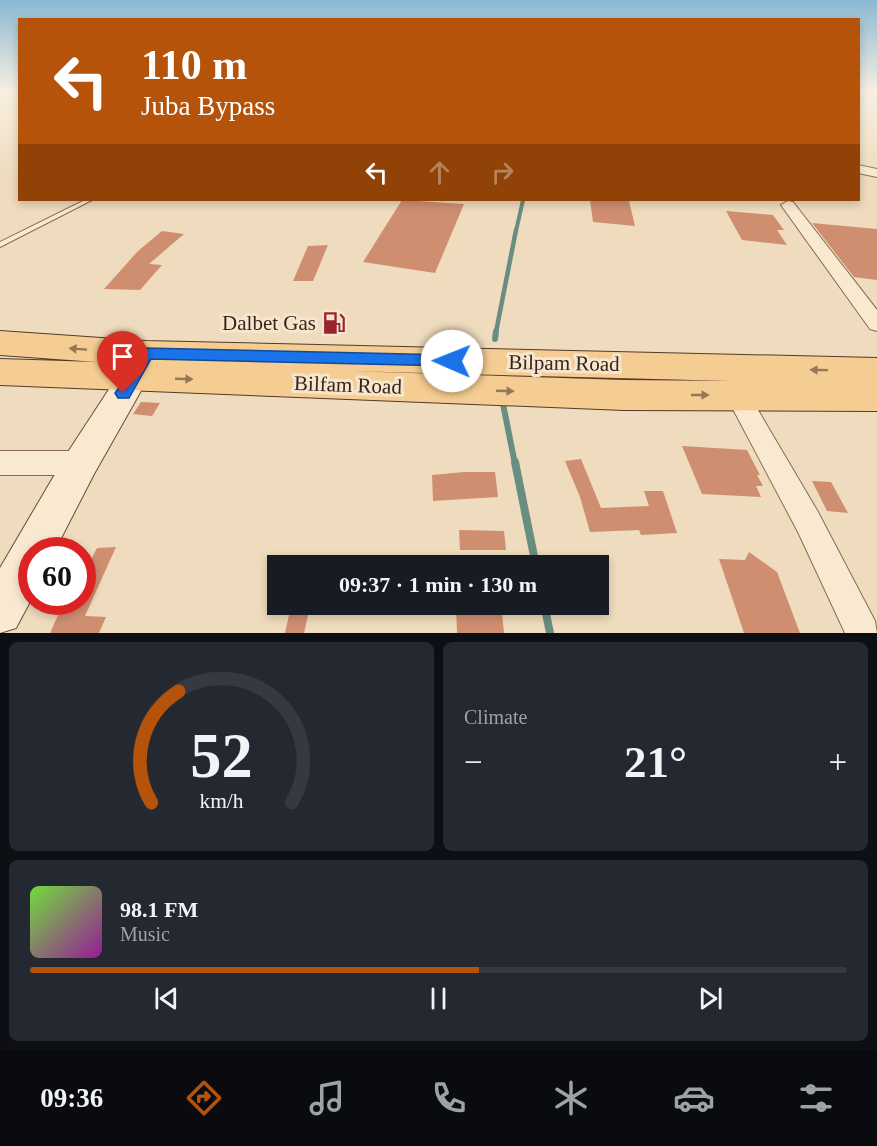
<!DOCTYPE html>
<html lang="en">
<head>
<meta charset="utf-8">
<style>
	:root { --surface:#171b24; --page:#242831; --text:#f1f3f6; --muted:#9ea1a6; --line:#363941; --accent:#b45309 }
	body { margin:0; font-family:Georgia,serif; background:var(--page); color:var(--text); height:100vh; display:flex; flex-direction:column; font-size:22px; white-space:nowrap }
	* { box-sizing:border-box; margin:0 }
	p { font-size:20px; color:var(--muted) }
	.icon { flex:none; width:33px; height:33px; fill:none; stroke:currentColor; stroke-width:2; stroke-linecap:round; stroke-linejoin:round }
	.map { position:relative; height:633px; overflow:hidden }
	.details { display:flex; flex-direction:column; gap:9px; padding:9px; background:#0d0f14; flex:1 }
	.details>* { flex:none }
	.banner { position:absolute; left:18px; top:18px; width:842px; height:183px; border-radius:0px; box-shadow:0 3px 9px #0003; background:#b45309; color:#fff; overflow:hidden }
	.speed { position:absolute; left:18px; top:537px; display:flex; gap:12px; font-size:30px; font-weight:700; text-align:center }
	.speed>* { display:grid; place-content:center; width:78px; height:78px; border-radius:50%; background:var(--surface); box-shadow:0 3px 9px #0003; line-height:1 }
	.speed .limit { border:9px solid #d22; background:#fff; color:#111 }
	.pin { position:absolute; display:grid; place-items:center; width:51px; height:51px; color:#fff; margin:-62px -26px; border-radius:50% 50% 50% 0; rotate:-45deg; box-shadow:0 0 6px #0007 }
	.pin .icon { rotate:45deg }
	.me { position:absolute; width:66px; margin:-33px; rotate:271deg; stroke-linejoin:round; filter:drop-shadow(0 0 4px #0008) }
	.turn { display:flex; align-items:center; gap:21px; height:126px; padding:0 24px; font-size:27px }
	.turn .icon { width:78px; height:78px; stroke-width:2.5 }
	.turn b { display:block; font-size:42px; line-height:51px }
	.lanes { display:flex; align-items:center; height:57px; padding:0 24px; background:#0003; justify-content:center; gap:30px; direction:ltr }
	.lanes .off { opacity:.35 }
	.big { font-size:45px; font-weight:600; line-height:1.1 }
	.details .widget { flex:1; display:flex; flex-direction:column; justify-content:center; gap:9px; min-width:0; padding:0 21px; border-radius:9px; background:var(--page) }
	.details .dial { align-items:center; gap:0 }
	.dial svg { height:156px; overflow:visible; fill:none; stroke:var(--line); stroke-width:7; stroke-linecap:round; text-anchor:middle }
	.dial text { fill:var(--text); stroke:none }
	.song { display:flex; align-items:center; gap:18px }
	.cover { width:72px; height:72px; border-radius:9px; background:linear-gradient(135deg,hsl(100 70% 55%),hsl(300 70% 35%)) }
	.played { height:6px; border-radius:3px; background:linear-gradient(90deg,var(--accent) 55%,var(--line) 55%) }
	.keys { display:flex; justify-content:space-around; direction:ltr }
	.heat { display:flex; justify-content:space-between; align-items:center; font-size:33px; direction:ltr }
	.details .tiles { flex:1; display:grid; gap:9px; grid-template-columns:1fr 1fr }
	.widget:last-child { grid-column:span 2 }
	.trip { position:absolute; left:267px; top:555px; width:342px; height:60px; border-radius:0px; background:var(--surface); box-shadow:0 3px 9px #0003; font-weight:600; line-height:60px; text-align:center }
	.menu { display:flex; height:96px; justify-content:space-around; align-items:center; background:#090b0e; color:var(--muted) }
	.menu .icon { width:42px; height:42px }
	.menu .current { color:var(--accent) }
	.menu b { font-size:27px; color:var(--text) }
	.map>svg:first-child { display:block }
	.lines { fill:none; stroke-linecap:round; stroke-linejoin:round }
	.stream-far3 { stroke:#688e81; stroke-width:4 }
	.stream-far2 { stroke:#688e81; stroke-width:4.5 }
	.stream-far1 { stroke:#688e81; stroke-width:6 }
	.stream { stroke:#688e81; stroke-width:8 }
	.building { fill:#d08e71 }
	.lane-casing { stroke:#886b56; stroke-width:2 }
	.street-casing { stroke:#886b56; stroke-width:2 }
	.secondary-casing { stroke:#6a4c39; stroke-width:2 }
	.primary-casing { stroke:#553a2b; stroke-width:2 }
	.lane { fill:#fae9d1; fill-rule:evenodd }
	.street { fill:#fae9d1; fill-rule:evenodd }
	.secondary { fill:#fae9d1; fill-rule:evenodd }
	.primary { fill:#f5cc92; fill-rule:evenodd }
	.oneway { fill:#967856 }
	.route { fill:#1a73e8; stroke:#114b97; stroke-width:1.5 }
	.labels { text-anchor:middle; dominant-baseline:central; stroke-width:6; stroke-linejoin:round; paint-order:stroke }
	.poi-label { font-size:21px; fill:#37251b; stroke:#f7e6cd; text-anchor:end }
	.street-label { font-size:21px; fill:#37251b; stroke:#f7e6cd }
</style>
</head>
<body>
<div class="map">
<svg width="877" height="633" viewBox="0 0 877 633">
	<rect width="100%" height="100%" fill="#efdbbd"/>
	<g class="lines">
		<!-- stream-far3 -->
		<path class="stream-far3" d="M 516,231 L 523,200"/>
		<!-- stream-far2 -->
		<path class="stream-far2" d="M 496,332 L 516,230"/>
		<!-- stream-far1 -->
		<path class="stream-far1" d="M 495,339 L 496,331
			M 503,404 L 515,464"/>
		<!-- stream -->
		<path class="stream" d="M 515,462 L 536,566
			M 544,604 L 550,633"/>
	</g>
	<!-- building -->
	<path class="building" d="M 402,200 L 464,204 L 435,273 L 363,262 Z
		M 590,200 L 629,201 L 635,226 L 593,222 Z
		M 726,211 L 773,215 L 784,230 L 777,230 L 787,245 L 742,240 Z
		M 812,223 L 877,229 L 877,280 L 854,277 Z
		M 162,231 L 184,234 L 149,264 L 162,265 L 140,290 L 104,289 L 138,251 Z
		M 328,245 L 313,281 L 293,281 L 308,246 Z
		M 141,402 L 160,403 L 152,416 L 133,414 Z
		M 682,446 L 747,450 L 760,475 L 757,475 L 763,486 L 756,486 L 761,497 L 702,494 Z
		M 581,459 L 601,508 L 649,506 L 644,491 L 663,491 L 677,533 L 641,535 L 639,530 L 590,532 L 580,497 L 565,461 Z
		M 464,472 L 495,472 L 498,497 L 433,501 L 432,475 Z
		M 812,481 L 831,482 L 848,513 L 827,511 Z
		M 459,530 L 504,531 L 506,550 L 460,550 Z
		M 116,547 L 85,616 L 106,617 L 99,633 L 50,633 L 64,602 L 82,602 L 82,577 L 97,548 Z
		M 749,552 L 777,572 L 800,633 L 744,633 L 719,559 L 745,560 Z
		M 456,604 L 501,604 L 504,633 L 457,633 Z
		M 291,606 L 310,607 L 304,633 L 285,633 Z"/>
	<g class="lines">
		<!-- lane casing -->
		<g class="lane-casing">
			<path id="lane" d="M 85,200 L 92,200 L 0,247 L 0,242 Z"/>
		</g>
		<!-- street casing -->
		<g class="street-casing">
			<path id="street" d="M 858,165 L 877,169 L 877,177 L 858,173 Z
				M 788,201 L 793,202 L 877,310 L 877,331 L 870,329 L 781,205 Z
				M 737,385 L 745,388 L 818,512 L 875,621 L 877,633 L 845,633 L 798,532 L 725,394 L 729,388 Z
				M 0,451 L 81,451 L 90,455 L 94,463 L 90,471 L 81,475 L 0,475 Z"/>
		</g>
		<!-- secondary casing -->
		<g class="secondary-casing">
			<path id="secondary" d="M 144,348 L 154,351 L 159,359 L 94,474 L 55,550 L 32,550 L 32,598 L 16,628 L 0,633 L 0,568 L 68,452 L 134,351 Z"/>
		</g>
		<!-- primary casing -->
		<g class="primary-casing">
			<path id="primary" d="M 0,331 L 145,341 L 877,358 L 877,411 L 624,410 L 0,385 L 0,359 L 97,362 L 0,355 ZM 349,371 L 733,381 L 624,380 Z"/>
		</g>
		<!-- lane -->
		<use href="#lane" class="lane"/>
		<!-- street -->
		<use href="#street" class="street"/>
		<!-- secondary -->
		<use href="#secondary" class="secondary"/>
		<!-- primary -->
		<use href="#primary" class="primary"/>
	</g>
	<!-- one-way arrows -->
	<defs><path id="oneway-solid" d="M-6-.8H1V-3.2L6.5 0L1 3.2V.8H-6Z" transform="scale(1.5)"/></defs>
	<g class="oneway">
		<use href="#oneway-solid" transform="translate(78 349) rotate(-176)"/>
		<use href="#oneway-solid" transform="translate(819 370) rotate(-179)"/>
		<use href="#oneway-solid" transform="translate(184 379) rotate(2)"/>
		<use href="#oneway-solid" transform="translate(505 391) rotate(2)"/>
		<use href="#oneway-solid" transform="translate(700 395)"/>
	</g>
	<!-- sky -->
	<linearGradient id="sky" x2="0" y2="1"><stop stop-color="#8bb9d3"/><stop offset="0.51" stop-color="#f8efe1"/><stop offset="1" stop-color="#f8efe1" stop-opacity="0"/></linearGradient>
	<rect width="877" height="180" fill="url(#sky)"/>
	<!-- route -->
	<path class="route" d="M 145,348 L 452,355 L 460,361 L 452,366 L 151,359 L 129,398 L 118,398 L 115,393 L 118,389 L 140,350 Z"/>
	<!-- icons -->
	<defs>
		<g id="fuel-bare" transform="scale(1.8)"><path d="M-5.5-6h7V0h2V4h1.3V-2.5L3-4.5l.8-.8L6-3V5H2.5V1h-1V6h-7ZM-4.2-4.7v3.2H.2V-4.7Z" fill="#9a2331" stroke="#f7e6cd" stroke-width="2.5" paint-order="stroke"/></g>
	</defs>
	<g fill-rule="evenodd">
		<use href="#fuel-bare" x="334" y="323"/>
	</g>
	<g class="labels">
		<!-- poi labels -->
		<g class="poi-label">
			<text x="316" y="323">Dalbet Gas</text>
		</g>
		<!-- street labels -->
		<g class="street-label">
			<text transform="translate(564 363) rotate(1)">Bilpam Road</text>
			<text transform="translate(348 385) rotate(2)">Bilfam Road</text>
		</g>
	</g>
</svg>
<div class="speed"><div class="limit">60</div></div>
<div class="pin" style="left:123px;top:393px;background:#d93025"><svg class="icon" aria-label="arrive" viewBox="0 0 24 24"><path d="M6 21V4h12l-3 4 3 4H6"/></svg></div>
<svg class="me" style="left:452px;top:361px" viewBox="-20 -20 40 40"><circle r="19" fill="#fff"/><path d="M0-13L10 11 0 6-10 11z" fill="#1a73e8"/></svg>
<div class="trip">09:37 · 1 min · 130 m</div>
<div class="banner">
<div class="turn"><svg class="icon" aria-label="left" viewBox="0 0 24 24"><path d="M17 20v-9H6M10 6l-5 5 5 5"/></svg><div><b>110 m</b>Juba Bypass</div></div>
<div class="lanes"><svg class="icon" aria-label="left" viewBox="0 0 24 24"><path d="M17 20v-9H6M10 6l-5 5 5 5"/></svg><svg class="icon off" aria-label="ahead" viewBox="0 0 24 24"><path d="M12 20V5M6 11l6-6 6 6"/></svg><svg class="icon off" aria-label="right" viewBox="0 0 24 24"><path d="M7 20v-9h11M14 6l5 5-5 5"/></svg></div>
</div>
</div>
<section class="details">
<div class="tiles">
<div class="widget dial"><svg viewBox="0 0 100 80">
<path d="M14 69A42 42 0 1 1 86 69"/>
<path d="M14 69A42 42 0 0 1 28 12" stroke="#b45309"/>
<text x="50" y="56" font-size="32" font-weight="700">52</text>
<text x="50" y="72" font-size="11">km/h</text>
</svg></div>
<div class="widget"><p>Climate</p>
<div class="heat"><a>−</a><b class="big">21°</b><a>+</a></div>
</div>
<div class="widget">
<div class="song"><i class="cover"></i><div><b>98.1 FM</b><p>Music</p></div></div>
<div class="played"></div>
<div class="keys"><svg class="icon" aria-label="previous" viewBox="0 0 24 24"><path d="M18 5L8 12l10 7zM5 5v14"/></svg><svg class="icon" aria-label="pause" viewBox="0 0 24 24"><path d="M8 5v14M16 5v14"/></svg><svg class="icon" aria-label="next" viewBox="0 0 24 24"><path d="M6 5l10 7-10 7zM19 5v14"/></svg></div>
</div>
</div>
</section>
<nav class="menu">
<b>09:36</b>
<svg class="icon current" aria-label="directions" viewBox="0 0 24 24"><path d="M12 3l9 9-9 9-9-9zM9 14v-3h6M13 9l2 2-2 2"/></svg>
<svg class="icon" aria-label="music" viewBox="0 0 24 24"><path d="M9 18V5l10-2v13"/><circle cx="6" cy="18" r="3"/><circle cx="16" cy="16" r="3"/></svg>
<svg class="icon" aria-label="phone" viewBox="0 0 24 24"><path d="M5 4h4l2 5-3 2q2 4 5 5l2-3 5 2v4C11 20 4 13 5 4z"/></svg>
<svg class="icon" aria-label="climate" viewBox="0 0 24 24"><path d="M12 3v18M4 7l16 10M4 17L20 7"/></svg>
<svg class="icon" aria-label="car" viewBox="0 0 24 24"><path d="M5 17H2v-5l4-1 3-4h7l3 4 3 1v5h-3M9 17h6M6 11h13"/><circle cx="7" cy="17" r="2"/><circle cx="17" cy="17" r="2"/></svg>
<svg class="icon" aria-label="filters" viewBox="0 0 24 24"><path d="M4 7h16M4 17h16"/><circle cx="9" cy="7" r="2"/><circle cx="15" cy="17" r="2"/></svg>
</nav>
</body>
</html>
